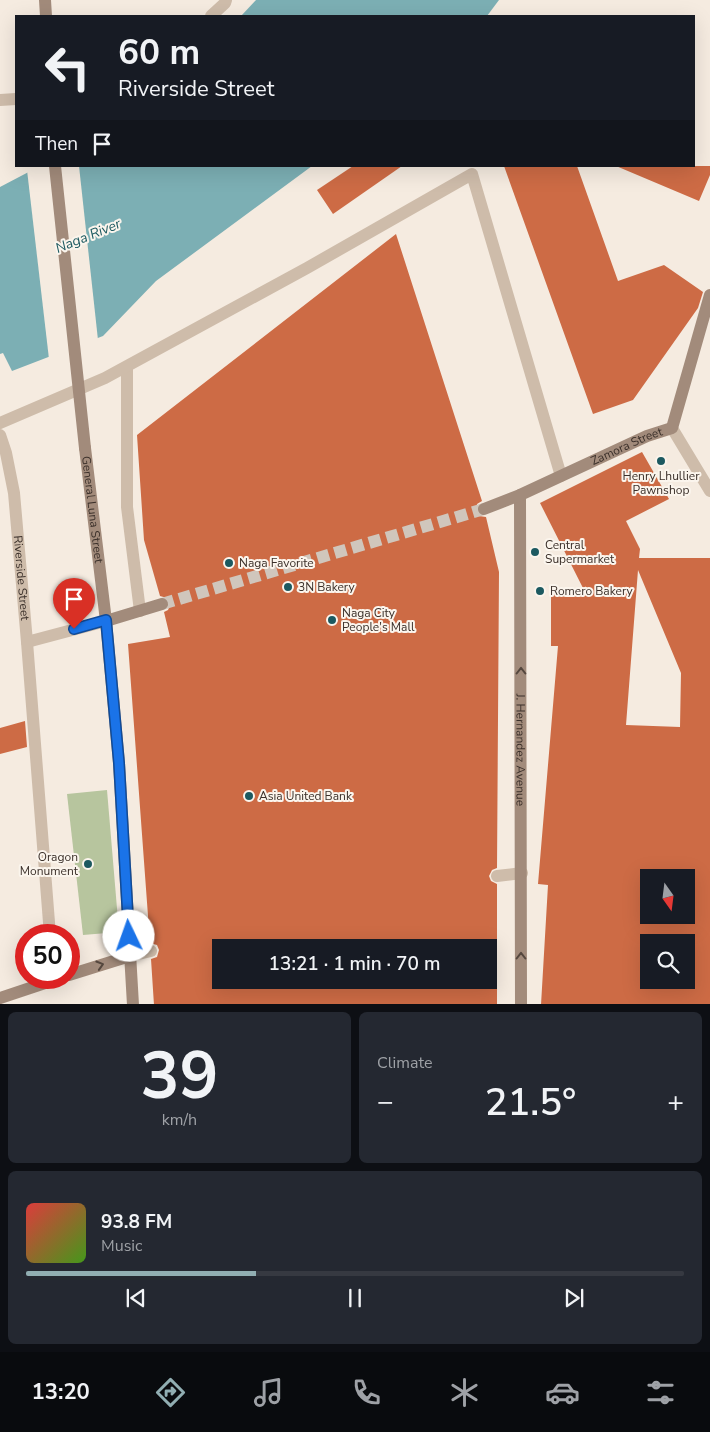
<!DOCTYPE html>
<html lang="en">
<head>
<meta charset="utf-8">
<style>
	:root { --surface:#171b24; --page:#242831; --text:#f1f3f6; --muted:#9ea1a6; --line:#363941; --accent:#91aeb2 }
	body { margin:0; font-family:"Nunito Sans",sans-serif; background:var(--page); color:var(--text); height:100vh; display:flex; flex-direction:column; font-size:19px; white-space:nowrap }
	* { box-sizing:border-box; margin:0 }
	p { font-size:16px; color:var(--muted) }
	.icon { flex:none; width:28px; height:28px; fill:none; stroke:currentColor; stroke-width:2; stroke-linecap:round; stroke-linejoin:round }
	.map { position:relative; height:1004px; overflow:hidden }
	.panel { display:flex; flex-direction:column; gap:8px; padding:8px; background:#0d0f14; flex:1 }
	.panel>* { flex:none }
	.hud { position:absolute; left:15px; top:15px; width:680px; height:152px; border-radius:0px; box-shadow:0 5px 20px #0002; background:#171b24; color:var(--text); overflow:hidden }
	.needle { width:32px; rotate:166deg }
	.fabs { position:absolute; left:640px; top:869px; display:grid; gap:10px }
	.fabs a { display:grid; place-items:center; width:55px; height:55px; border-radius:0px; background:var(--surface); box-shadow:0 5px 20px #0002; font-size:25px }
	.speed { position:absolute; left:15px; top:924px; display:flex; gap:10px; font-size:25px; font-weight:700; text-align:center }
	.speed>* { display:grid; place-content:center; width:65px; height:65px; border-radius:50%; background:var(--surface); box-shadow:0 5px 20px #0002; line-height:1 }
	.speed .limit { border:8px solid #d22; background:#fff; color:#111 }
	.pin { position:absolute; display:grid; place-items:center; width:42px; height:42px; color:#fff; margin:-51px -21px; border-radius:50% 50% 50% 0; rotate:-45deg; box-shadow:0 0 5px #0007 }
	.pin .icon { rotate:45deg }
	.me { position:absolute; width:55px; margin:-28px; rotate:357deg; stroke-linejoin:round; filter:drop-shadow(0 0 4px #0008) }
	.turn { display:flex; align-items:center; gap:18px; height:105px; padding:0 20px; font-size:22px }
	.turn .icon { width:65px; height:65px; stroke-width:2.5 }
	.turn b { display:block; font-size:35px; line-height:42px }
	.then { display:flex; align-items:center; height:48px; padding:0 20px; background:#0003; gap:10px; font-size:19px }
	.big { font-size:38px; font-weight:600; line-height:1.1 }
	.panel .card { flex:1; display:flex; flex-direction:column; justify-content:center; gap:8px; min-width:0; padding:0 18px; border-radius:8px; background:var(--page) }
	.panel .dial { align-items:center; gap:0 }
	.dial b { font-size:65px; line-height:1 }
	.song { display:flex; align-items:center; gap:15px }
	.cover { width:60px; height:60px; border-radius:8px; background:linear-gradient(135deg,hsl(0 70% 55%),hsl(100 70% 35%)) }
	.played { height:5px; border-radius:2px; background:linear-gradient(90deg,var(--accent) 35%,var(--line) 35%) }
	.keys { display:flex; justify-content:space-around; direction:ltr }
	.heat { display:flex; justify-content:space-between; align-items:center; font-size:28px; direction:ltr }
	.panel .tiles { flex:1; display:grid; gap:8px; grid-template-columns:1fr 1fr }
	.card:last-child { grid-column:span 2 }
	.trip { position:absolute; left:212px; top:939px; width:285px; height:50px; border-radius:0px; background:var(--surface); box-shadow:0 5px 20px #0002; font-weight:600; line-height:50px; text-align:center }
	.tabs { display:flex; height:80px; justify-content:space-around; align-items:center; background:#090b0e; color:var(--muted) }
	.tabs .icon { width:35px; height:35px }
	.tabs .selected { color:var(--accent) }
	.tabs b { font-size:22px; color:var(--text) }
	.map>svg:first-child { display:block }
	.green { fill:#b7c59e }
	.water { fill:#7cafb4 }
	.pier { fill:#f5ebe0 }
	.building { fill:#cd6b45; fill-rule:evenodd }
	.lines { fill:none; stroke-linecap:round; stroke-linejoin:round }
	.secondary-tunnel { stroke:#d0c6bc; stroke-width:12; stroke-dasharray:12 6; stroke-linecap:butt }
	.lane { stroke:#cebcaa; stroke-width:12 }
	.street { stroke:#cebcaa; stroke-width:12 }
	.secondary { stroke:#a28b7b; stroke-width:12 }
	.secondary-bridge { stroke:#a28b7b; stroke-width:12 }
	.oneway { stroke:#55473e }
	.route-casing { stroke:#114b97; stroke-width:12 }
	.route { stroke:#1a73e8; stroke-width:9 }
	.poi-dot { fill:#1c5960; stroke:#fbf5ed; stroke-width:2 }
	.labels { text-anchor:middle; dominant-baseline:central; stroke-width:4; stroke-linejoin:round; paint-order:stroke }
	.street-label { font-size:12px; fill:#3b302a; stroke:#fbf5ed }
	.poi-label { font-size:12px; fill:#3b302a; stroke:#fbf5ed; text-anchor:start }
	.water-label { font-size:14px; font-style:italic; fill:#1c5960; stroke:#fbf5ed }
</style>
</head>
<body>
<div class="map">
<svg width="710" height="1005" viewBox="0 0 710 1005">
	<rect width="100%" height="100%" fill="#f5ebe0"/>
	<!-- green -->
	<path class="green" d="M 107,790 L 119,932 L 83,935 L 67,794 Z"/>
	<!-- water -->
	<path class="water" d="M 256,0 L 499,0 L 487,16 L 241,16 Z
		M 40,166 L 312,166 L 156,281 L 103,336 L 12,371 L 3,353 L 0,354 L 0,187 Z"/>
	<!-- pier -->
	<path class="pier" d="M 34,166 L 79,166 L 98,340 L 49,359 L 27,170 Z"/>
	<!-- building -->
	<path class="building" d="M 353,166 L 402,166 L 333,214 L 317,190 Z
		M 504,166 L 577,166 L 618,281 L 664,265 L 703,292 L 698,308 L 633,400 L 593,414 Z
		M 616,166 L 710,166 L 710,175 L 699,201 Z
		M 396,234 L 482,501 L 477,504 L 476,511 L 479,516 L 486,517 L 499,572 L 497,868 L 492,870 L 489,876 L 491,881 L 497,884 L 497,1005 L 154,1005 L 151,959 L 157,957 L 159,950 L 157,945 L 150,943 L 128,644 L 170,637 L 164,612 L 168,610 L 170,605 L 170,601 L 167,598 L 160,596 L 144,540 L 137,435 ZM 221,948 L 489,948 L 489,980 L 221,980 Z
		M 642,452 L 669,499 L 626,521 L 640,549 L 639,558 L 710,558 L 710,1005 L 541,1005 L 548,885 L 538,884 L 558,646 L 551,646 L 551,589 L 583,588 L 540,503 ZM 638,570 L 681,673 L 680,727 L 626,725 ZM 649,878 L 686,878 L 686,915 L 649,915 ZM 649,942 L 686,942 L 686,980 L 649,980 Z
		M 25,721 L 27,747 L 0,754 L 0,728 Z"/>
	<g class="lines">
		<!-- secondary-tunnel -->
		<path class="secondary-tunnel" d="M 162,604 L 484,509"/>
		<!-- lane -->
		<path class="lane" d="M 497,876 L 522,873
			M 130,956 L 151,951"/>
		<!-- street -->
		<g class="street">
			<path d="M 211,16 L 225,3 L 226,0"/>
			<path d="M 0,100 L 16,99"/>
			<path d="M 127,367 L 127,507 L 140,611"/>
			<path d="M 0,423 L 105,378 L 307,268 L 472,174 L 561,476"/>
			<path d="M 672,428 L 710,491"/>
			<path id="s1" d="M 0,435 L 6,453 L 14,493 L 27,642 L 106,621"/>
			<path d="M 27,642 L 50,935"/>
		</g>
		<!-- secondary -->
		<g class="secondary">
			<path d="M 45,0 L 46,16"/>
			<path id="s2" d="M 85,448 L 106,621 L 119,763 L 133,1005"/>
			<path id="s3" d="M 520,495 L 521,1005"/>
			<path id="s4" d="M 484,509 L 520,495 L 647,436 L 672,428 L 710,295"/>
			<path d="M 106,621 L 162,604"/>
			<path d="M 69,975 L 130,956"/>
			<path d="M 0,998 L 60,978"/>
		</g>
		<!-- secondary-bridge -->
		<path class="secondary-bridge" d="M 55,166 L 85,448"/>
	</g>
	<!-- one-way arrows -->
	<defs><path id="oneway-chevron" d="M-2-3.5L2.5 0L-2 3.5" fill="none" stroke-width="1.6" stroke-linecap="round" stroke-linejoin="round" transform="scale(1.25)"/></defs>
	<g class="oneway">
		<use href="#oneway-chevron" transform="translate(521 671) rotate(-90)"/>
		<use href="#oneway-chevron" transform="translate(521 956) rotate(-90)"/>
		<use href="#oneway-chevron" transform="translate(100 965) rotate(-17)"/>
	</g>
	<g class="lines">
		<!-- route casing -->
		<g class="route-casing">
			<path id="route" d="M 74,629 L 106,620 L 119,763 L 129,936"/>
		</g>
		<!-- route -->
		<use href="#route" class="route"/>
	</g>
	<!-- markers -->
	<g class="poi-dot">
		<circle cx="661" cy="461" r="5"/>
		<circle cx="535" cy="552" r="5"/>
		<circle cx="229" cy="563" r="5"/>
		<circle cx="288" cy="587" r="5"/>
		<circle cx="540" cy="591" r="5"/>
		<circle cx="332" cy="620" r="5"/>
		<circle cx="249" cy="796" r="5"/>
		<circle cx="88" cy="864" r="5"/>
	</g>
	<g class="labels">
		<!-- street labels -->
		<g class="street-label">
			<text stroke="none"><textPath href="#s4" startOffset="156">Zamora Street</textPath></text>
			<text stroke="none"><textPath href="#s2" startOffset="62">General Luna Street</textPath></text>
			<text stroke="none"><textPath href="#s1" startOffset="145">Riverside Street</textPath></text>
			<text stroke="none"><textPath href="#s3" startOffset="255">J. Hernandez Avenue</textPath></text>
		</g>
		<!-- poi labels -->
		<g class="poi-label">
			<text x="661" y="476" text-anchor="middle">Henry Lhullier<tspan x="661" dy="14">Pawnshop</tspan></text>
			<text x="545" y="545">Central<tspan x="545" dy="14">Supermarket</tspan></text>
			<text x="239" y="563">Naga Favorite</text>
			<text x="298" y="587">3N Bakery</text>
			<text x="550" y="591">Romero Bakery</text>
			<text x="342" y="613">Naga City<tspan x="342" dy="14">People's Mall</tspan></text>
			<text x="259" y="796">Asia United Bank</text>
			<text x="78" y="857" text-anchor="end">Oragon<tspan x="78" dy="14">Monument</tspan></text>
		</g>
		<!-- water labels -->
		<g class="water-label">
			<text transform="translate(88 236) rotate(-22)">Naga River</text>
		</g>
	</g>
</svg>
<div class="fabs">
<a><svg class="needle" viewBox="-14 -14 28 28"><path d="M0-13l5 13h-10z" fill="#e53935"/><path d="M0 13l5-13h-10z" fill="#9ea1a6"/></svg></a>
<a><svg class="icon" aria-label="search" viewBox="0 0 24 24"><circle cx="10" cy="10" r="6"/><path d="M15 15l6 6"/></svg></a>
</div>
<div class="speed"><div class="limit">50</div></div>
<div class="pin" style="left:74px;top:629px;background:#d93025"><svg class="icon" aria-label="arrive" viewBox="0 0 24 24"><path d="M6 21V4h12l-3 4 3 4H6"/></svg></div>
<svg class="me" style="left:129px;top:936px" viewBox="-20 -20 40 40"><circle r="19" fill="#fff"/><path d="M0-13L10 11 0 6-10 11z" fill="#1a73e8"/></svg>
<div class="trip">13:21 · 1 min · 70 m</div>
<div class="hud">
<div class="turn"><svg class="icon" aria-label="left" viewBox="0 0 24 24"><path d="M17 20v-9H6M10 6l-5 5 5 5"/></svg><div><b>60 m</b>Riverside Street</div></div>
<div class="then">Then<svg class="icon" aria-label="arrive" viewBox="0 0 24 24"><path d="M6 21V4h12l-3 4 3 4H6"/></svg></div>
</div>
</div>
<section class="panel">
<div class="tiles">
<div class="card dial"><b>39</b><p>km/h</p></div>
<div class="card"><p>Climate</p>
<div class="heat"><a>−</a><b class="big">21.5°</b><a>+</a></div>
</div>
<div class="card">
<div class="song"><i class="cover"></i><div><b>93.8 FM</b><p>Music</p></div></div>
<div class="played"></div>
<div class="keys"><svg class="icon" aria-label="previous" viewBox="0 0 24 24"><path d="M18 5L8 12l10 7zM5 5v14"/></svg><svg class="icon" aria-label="pause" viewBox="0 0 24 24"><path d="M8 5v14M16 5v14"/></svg><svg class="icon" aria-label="next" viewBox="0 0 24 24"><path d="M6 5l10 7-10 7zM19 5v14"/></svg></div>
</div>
</div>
</section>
<nav class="tabs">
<b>13:20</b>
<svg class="icon selected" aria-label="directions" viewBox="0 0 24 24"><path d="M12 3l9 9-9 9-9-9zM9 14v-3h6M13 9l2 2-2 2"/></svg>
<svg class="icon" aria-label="music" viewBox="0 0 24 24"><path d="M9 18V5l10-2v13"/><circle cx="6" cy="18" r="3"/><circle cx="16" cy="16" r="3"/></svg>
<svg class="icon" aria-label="phone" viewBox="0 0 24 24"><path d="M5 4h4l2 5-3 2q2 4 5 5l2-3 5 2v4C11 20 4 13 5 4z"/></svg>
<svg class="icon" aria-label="climate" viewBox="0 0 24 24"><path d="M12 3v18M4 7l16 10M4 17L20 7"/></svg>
<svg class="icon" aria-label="car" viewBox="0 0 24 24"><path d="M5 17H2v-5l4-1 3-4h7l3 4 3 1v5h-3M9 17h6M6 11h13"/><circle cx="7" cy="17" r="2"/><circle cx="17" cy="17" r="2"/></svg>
<svg class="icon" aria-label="filters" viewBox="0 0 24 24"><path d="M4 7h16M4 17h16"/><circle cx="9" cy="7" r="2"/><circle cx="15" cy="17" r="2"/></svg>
</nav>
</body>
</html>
